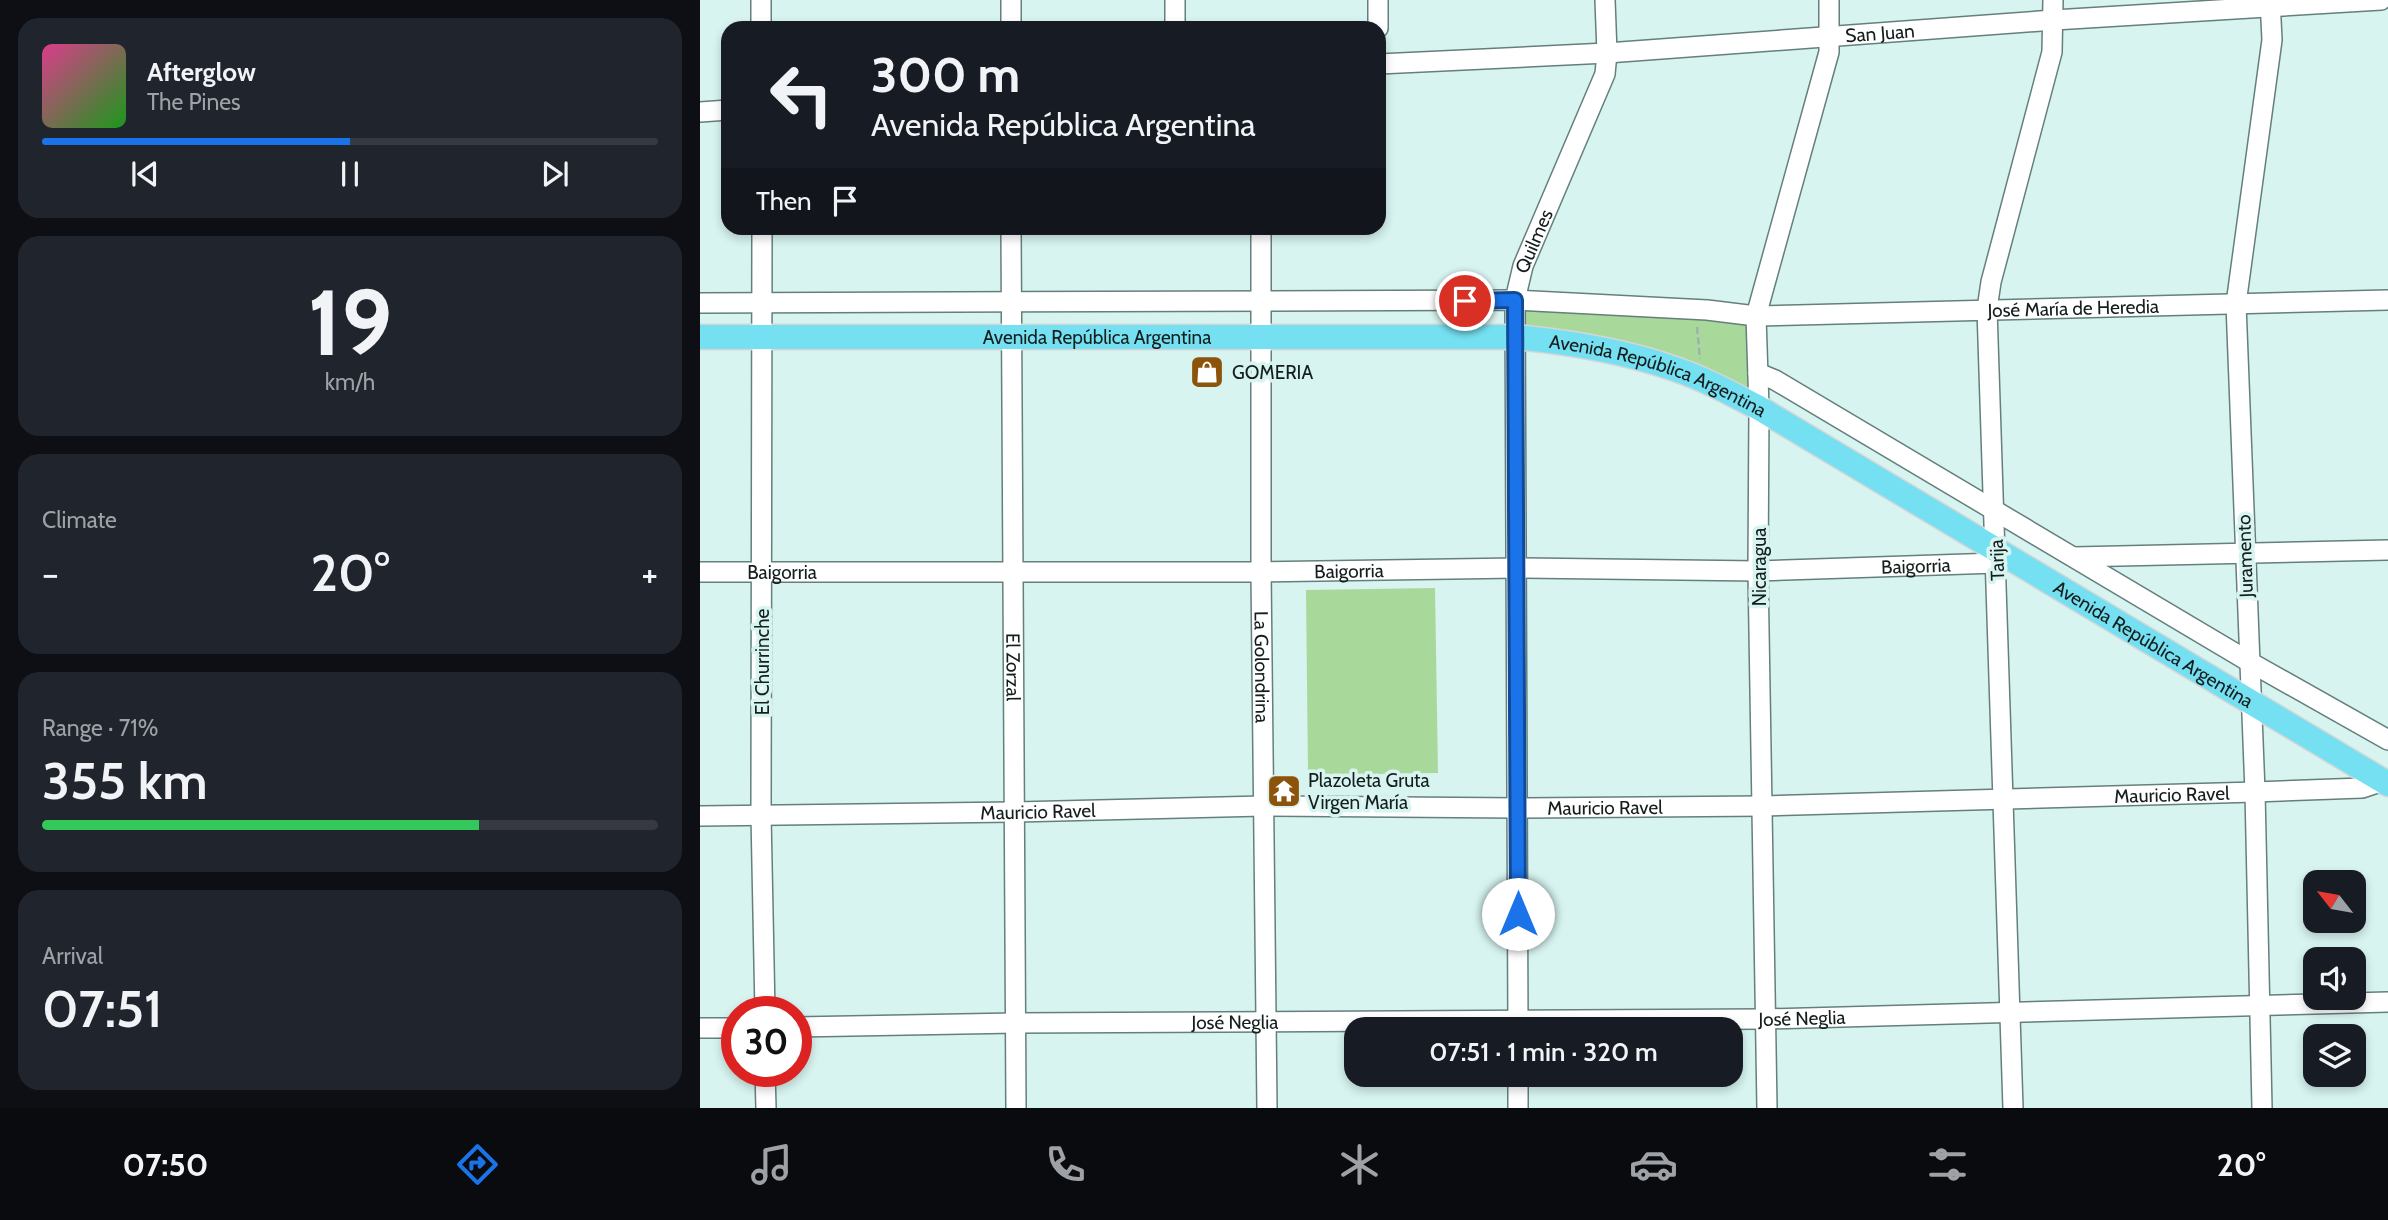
<!DOCTYPE html>
<html lang="en">
<head>
<meta charset="utf-8">
<style>
	:root { --surface:#171b24; --page:#20242c; --text:#f1f3f6; --muted:#9ea1a6; --line:#363941; --accent:#1a73e8 }
	body { margin:0; font-family:Cabin,sans-serif; background:var(--page); color:var(--text); height:100vh; display:flex; flex-direction:column; font-size:26px; white-space:nowrap }
	* { box-sizing:border-box; margin:0 }
	p { font-size:23px; color:var(--muted) }
	.icon { flex:none; width:38px; height:38px; fill:none; stroke:currentColor; stroke-width:2; stroke-linecap:round; stroke-linejoin:round }
	.map { position:relative; flex:1; overflow:hidden }
	.panel { display:flex; flex-direction:column; gap:18px; padding:18px; background:#0d0f14; width:700px }
	.panel>* { flex:none }
	.guide { position:absolute; left:21px; top:21px; width:665px; height:214px; border-radius:21px; box-shadow:0 4px 10px #0003; background:#171b24; color:var(--text); overflow:hidden }
	.needle { width:46px; rotate:301deg }
	.controls { position:absolute; left:1603px; top:870px; display:grid; gap:14px }
	.controls a { display:grid; place-items:center; width:63px; height:63px; border-radius:14px; background:var(--surface); box-shadow:0 4px 10px #0003; font-size:35px }
	.speed { position:absolute; left:21px; top:996px; display:flex; gap:14px; font-size:35px; font-weight:700; text-align:center }
	.speed>* { display:grid; place-content:center; width:91px; height:91px; border-radius:50%; background:var(--surface); box-shadow:0 4px 10px #0003; line-height:1 }
	.speed .limit { border:10px solid #d22; background:#fff; color:#111 }
	.pin { position:absolute; display:grid; place-items:center; width:60px; height:60px; color:#fff; margin:-30px; border:4px solid #fff; border-radius:50%; box-shadow:0 2px 7px #0007 }
	.me { position:absolute; width:77px; margin:-38px; rotate:0deg; stroke-linejoin:round; filter:drop-shadow(0 0 5px #0008) }
	.turn { display:flex; align-items:center; gap:24px; height:147px; padding:0 35px; font-size:32px }
	.turn .icon { width:91px; height:91px; stroke-width:2.5 }
	.turn b { display:block; font-size:49px; line-height:60px }
	.then { display:flex; align-items:center; height:66px; padding:0 35px; background:#0003; gap:14px; font-size:26px }
	.big { font-size:52px; font-weight:600; line-height:1.1 }
	.panel .card { flex:1; display:flex; flex-direction:column; justify-content:center; gap:10px; min-width:0; padding:0 24px; border-radius:21px; background:var(--page) }
	.panel .dial { align-items:center; gap:0 }
	.dial b { font-size:91px; line-height:1 }
	.song { display:flex; align-items:center; gap:21px }
	.cover { width:84px; height:84px; border-radius:10px; background:linear-gradient(135deg,hsl(330 70% 55%),hsl(120 70% 35%)) }
	.played { height:7px; border-radius:4px; background:linear-gradient(90deg,var(--accent) 50%,var(--line) 50%) }
	.keys { display:flex; justify-content:space-around; direction:ltr }
	.heat { display:flex; justify-content:space-between; align-items:center; font-size:38px; direction:ltr }
	.charge { height:10px; border-radius:5px; background:linear-gradient(90deg,#34c759 71%,var(--line) 0) }
	.trip { position:absolute; left:644px; top:1017px; width:399px; height:70px; border-radius:21px; background:var(--surface); box-shadow:0 4px 10px #0003; font-weight:600; line-height:70px; text-align:center }
	.menu { display:flex; height:112px; justify-content:space-around; align-items:center; background:#090b0e; color:var(--muted) }
	.menu .icon { width:49px; height:49px }
	.menu .active { color:var(--accent) }
	.menu b { font-size:32px; color:var(--text) }
	main { display:flex; flex:1; min-height:0 }
	.map>svg:first-child { display:block }
	.green { fill:#a9d89b }
	.lines { fill:none; stroke-linecap:round; stroke-linejoin:round }
	.minor-casing { stroke:#657f7c; stroke-width:22 }
	.major-casing { stroke:#d5d6d6; stroke-width:27 }
	.path { stroke:#9bb2af; stroke-width:2.5; stroke-dasharray:7 3.5; stroke-linecap:butt }
	.minor { stroke:#fff; stroke-width:19 }
	.major { stroke:#75e0f1; stroke-width:24 }
	.route-casing { stroke:#114b97; stroke-width:18 }
	.route { stroke:#1a73e8; stroke-width:12 }
	.labels { text-anchor:middle; dominant-baseline:central; stroke-width:7; stroke-linejoin:round; paint-order:stroke }
	.street-label { font-size:19px; fill:#141e1d; stroke:#d7f4f0 }
	.poi-label { font-size:19px; fill:#141e1d; stroke:#d7f4f0; text-anchor:start }
</style>
</head>
<body>
<main>
<section class="panel">
<div class="card">
<div class="song"><i class="cover"></i><div><b>Afterglow</b><p>The Pines</p></div></div>
<div class="played"></div>
<div class="keys"><svg class="icon" aria-label="previous" viewBox="0 0 24 24"><path d="M18 5L8 12l10 7zM5 5v14"/></svg><svg class="icon" aria-label="pause" viewBox="0 0 24 24"><path d="M8 5v14M16 5v14"/></svg><svg class="icon" aria-label="next" viewBox="0 0 24 24"><path d="M6 5l10 7-10 7zM19 5v14"/></svg></div>
</div>
<div class="card dial"><b>19</b><p>km/h</p></div>
<div class="card"><p>Climate</p>
<div class="heat"><a>−</a><b class="big">20°</b><a>+</a></div>
</div>
<div class="card"><p>Range · 71%</p><b class="big">355 km</b><div class="charge"></div></div>
<div class="card"><p>Arrival</p><b class="big">07:51</b></div>
</section>
<div class="map">
<svg width="1688" height="1108" viewBox="0 0 1688 1108">
	<rect width="100%" height="100%" fill="#d7f4f0"/>
	<!-- green -->
	<path class="green" d="M 821,305 L 1042,318 L 1048,323 L 1052,390 L 821,329 Z
		M 735,588 L 738,773 L 608,775 L 606,590 Z"/>
	<g class="lines">
		<!-- minor casing -->
		<g class="minor-casing">
			<g id="minor">
				<path d="M 678,0 L 678,28"/>
				<path d="M 61,28 L 61,0"/>
				<path d="M 311,28 L 311,0"/>
				<path d="M 475,28 L 475,0"/>
				<path id="s1" d="M 679,64 L 907,53 L 1354,20 L 1681,0"/>
				<path d="M 0,112 L 28,110"/>
				<path d="M 62,228 L 61,815 L 65,1012"/>
				<path id="s2" d="M 311,228 L 316,1108"/>
				<path id="s3" d="M 561,228 L 561,572 L 567,1108"/>
				<path id="s4" d="M 0,303 L 815,300 L 1007,310 L 1056,316 L 1688,300"/>
				<path d="M 1058,373 L 1075,380 L 1548,661 L 1688,740"/>
				<path d="M 1374,557 L 1688,550"/>
				<path id="s5" d="M 0,572 L 561,572 L 817,568 L 1058,571 L 1297,563"/>
				<path id="s6" d="M 0,816 L 313,812 L 563,806 L 818,808 L 1064,806 L 1555,792 L 1662,788 L 1683,781"/>
				<path id="s7" d="M 96,1027 L 316,1023 L 1066,1019 L 1688,1002"/>
				<path d="M 0,1028 L 37,1028"/>
				<path id="s8" d="M 818,1029 L 815,300 L 823,266 L 905,74 L 907,53 L 905,0"/>
				<path d="M 65,1071 L 66,1108"/>
				<path d="M 818,1074 L 818,1108"/>
				<path d="M 1067,1108 L 1058,571 L 1059,408 L 1056,316 L 1129,52 L 1129,0"/>
				<path d="M 1313,1108 L 1287,309 L 1291,282 L 1352,52 L 1353,0"/>
				<path d="M 1562,1108 L 1555,792 L 1536,304 L 1572,40 L 1570,0"/>
			</g>
		</g>
		<!-- major casing -->
		<g class="major-casing">
			<g id="major">
				<path id="s9" d="M 0,337 L 815,337 C 869,342 924,351 975,369 C 1005,379 1032,394 1059,408 L 1688,784"/>
			</g>
		</g>
		<!-- path -->
		<path class="path" d="M 997,327 L 1000,359"/>
		<!-- minor -->
		<use href="#minor" class="minor"/>
		<!-- major -->
		<use href="#major" class="major"/>
	</g>
	<g class="lines">
		<!-- route casing -->
		<g class="route-casing">
			<path id="route" d="M 765,301 L 815,300 L 818,914"/>
		</g>
		<!-- route -->
		<use href="#route" class="route"/>
	</g>
	<!-- icons -->
	<defs>
		<g id="shop-square" transform="scale(1.75)"><rect x="-9" y="-9" width="18" height="18" rx="4" fill="#8c530a" stroke="#d7f4f0"/><path d="M-5-2.5h2.3a2.7 3.5 0 0 1 5.4 0H5L5.5 6h-11ZM-1.5-2.5h3a1.5 2.3 0 0 0-3 0Z" fill="#fff"/></g>
		<g id="temple-square" transform="scale(1.75)"><rect x="-9" y="-9" width="18" height="18" rx="4" fill="#8c530a" stroke="#d7f4f0"/><path d="M0-6L5-2H3V0L6.5 2.5H4V6H1.5V3h-3V6H-4V2.5H-6.5L-3 0V-2H-5Z" fill="#fff"/></g>
	</defs>
	<g fill-rule="evenodd">
		<use href="#shop-square" x="507" y="372"/>
		<use href="#temple-square" x="584" y="791"/>
	</g>
	<g class="labels">
		<!-- street labels -->
		<g class="street-label">
			<text stroke="none"><textPath href="#s1" startOffset="502">San Juan</textPath></text>
			<text stroke="none"><textPath href="#s8" startOffset="791">Quilmes</textPath></text>
			<text stroke="none"><textPath href="#s4" startOffset="1374">José María de Heredia</textPath></text>
			<text stroke="none"><textPath href="#s9" startOffset="397">Avenida República Argentina</textPath></text>
			<text stroke="none"><textPath href="#s9" startOffset="964">Avenida República Argentina</textPath></text>
			<text transform="translate(1545 556) rotate(-92)">Juramento</text>
			<text transform="translate(1297 560) rotate(-92)">Tarija</text>
			<text stroke="none"><textPath href="#s5" startOffset="1216">Baigorria</textPath></text>
			<text transform="translate(1059 567) rotate(-90)">Nicaragua</text>
			<text stroke="none"><textPath href="#s5" startOffset="649">Baigorria</textPath></text>
			<text stroke="none"><textPath href="#s5" startOffset="82">Baigorria</textPath></text>
			<text stroke="none"><textPath href="#s9" startOffset="1531">Avenida República Argentina</textPath></text>
			<text transform="translate(62 662) rotate(-90)">El Churrinche</text>
			<text stroke="none"><textPath href="#s2" startOffset="439">El Zorzal</textPath></text>
			<text stroke="none"><textPath href="#s3" startOffset="439">La Golondrina</textPath></text>
			<text stroke="none"><textPath href="#s6" startOffset="1472">Mauricio Ravel</textPath></text>
			<text stroke="none"><textPath href="#s6" startOffset="905">Mauricio Ravel</textPath></text>
			<text stroke="none"><textPath href="#s6" startOffset="338">Mauricio Ravel</textPath></text>
			<text stroke="none"><textPath href="#s7" startOffset="1006">José Neglia</textPath></text>
			<text stroke="none"><textPath href="#s7" startOffset="439">José Neglia</textPath></text>
		</g>
		<!-- poi labels -->
		<g class="poi-label">
			<text x="532" y="372">GOMERIA</text>
			<text x="608" y="780">Plazoleta Gruta<tspan x="608" dy="22">Virgen María</tspan></text>
		</g>
	</g>
</svg>
<div class="controls">
<a><svg class="needle" viewBox="-14 -14 28 28"><path d="M0-13l5 13h-10z" fill="#e53935"/><path d="M0 13l5-13h-10z" fill="#9ea1a6"/></svg></a>
<a><svg class="icon" aria-label="sound" viewBox="0 0 24 24"><path d="M4 9h4l5-4v14l-5-4H4zM17 9q2 3 0 6"/></svg></a>
<a><svg class="icon" aria-label="layers" viewBox="0 0 24 24"><path d="M12 4l9 5-9 5-9-5zM3 14l9 5 9-5"/></svg></a>
</div>
<div class="speed"><div class="limit">30</div></div>
<div class="pin" style="left:765px;top:301px;background:#d93025"><svg class="icon" aria-label="arrive" viewBox="0 0 24 24"><path d="M6 21V4h12l-3 4 3 4H6"/></svg></div>
<svg class="me" style="left:818px;top:914px" viewBox="-20 -20 40 40"><circle r="19" fill="#fff"/><path d="M0-13L10 11 0 6-10 11z" fill="#1a73e8"/></svg>
<div class="trip">07:51 · 1 min · 320 m</div>
<div class="guide">
<div class="turn"><svg class="icon" aria-label="left" viewBox="0 0 24 24"><path d="M17 20v-9H6M10 6l-5 5 5 5"/></svg><div><b>300 m</b>Avenida República Argentina</div></div>
<div class="then">Then<svg class="icon" aria-label="arrive" viewBox="0 0 24 24"><path d="M6 21V4h12l-3 4 3 4H6"/></svg></div>
</div>
</div>
</main>
<nav class="menu">
<b>07:50</b>
<svg class="icon active" aria-label="directions" viewBox="0 0 24 24"><path d="M12 3l9 9-9 9-9-9zM9 14v-3h6M13 9l2 2-2 2"/></svg>
<svg class="icon" aria-label="music" viewBox="0 0 24 24"><path d="M9 18V5l10-2v13"/><circle cx="6" cy="18" r="3"/><circle cx="16" cy="16" r="3"/></svg>
<svg class="icon" aria-label="phone" viewBox="0 0 24 24"><path d="M5 4h4l2 5-3 2q2 4 5 5l2-3 5 2v4C11 20 4 13 5 4z"/></svg>
<svg class="icon" aria-label="climate" viewBox="0 0 24 24"><path d="M12 3v18M4 7l16 10M4 17L20 7"/></svg>
<svg class="icon" aria-label="car" viewBox="0 0 24 24"><path d="M5 17H2v-5l4-1 3-4h7l3 4 3 1v5h-3M9 17h6M6 11h13"/><circle cx="7" cy="17" r="2"/><circle cx="17" cy="17" r="2"/></svg>
<svg class="icon" aria-label="filters" viewBox="0 0 24 24"><path d="M4 7h16M4 17h16"/><circle cx="9" cy="7" r="2"/><circle cx="15" cy="17" r="2"/></svg>
<b>20°</b>
</nav>
</body>
</html>
